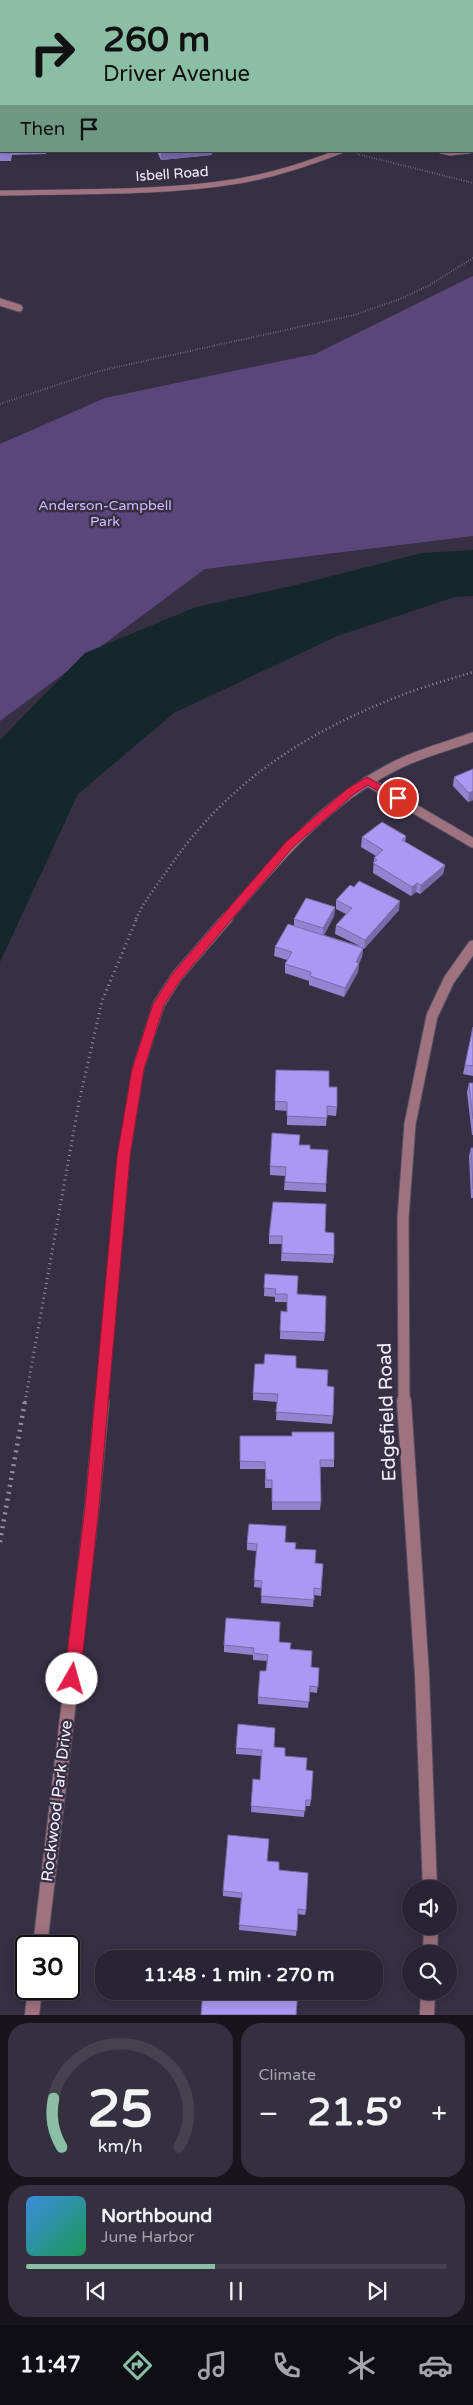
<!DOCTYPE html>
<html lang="en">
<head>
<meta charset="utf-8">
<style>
	:root { --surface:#292434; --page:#353040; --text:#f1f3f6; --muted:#a5a4ac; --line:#45414f; --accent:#8abfa5 }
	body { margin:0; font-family:"Varela Round",sans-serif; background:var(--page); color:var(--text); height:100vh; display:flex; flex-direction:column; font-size:19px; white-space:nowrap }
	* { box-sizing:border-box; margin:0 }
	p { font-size:16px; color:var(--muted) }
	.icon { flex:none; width:28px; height:28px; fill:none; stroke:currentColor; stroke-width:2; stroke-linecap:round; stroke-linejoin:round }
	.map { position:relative; height:2015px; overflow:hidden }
	.details { display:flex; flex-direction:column; gap:8px; padding:8px; background:#17141d; flex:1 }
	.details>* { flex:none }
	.hud { position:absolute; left:0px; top:0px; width:474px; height:152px; box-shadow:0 2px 12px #0003,0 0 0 1px var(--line); background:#8abfa5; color:#111; overflow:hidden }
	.tools { position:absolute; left:402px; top:1880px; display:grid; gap:10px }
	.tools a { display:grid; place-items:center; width:55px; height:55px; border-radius:50%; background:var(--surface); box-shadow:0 2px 12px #0003,0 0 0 1px var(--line); font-size:25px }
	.speed { position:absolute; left:15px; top:1935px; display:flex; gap:10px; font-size:25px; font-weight:700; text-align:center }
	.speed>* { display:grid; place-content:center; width:65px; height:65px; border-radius:50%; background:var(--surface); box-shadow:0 2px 12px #0003,0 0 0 1px var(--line); line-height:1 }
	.speed .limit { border:2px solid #111; border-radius:8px; background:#fff; color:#111 }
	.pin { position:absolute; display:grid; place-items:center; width:42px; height:42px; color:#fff; margin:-21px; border:2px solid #fff; border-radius:50%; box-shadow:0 1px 5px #0007 }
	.me { position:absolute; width:55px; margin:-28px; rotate:7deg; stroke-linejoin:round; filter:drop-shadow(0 0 4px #0008) }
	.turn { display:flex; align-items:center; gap:18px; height:105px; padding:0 20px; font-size:22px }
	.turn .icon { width:65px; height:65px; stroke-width:2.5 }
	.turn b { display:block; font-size:35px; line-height:42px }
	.then { display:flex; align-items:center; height:48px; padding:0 20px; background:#0003; gap:10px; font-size:19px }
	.big { font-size:38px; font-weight:800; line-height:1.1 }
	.details .card { flex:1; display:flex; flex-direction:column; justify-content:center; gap:8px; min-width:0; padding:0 18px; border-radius:20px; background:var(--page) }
	.details .dial { align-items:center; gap:0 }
	.dial svg { height:130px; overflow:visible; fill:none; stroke:var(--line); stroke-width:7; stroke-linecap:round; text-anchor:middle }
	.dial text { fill:var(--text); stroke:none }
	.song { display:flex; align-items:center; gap:15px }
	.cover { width:60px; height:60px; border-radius:8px; background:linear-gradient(135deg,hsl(210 70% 55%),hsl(150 70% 35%)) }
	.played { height:5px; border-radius:2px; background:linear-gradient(90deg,var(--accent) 45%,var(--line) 45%) }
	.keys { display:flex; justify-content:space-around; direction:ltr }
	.heat { display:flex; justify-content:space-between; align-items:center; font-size:28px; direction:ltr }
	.details .tiles { flex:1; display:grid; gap:8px; grid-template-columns:1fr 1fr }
	.card:last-child { grid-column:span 2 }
	.trip { position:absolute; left:95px; top:1950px; width:288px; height:50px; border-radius:20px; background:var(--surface); box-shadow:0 2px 12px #0003,0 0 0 1px var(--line); font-weight:800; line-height:50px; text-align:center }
	.tabs { display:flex; height:80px; justify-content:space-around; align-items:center; background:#100e15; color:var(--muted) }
	.tabs .icon { width:35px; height:35px }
	.tabs .current { color:var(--accent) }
	.tabs b { font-size:22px; color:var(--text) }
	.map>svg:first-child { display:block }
	.green { fill:#5a467a }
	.water { fill:#14272a }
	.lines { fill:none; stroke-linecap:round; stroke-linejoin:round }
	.minor-far4-casing { stroke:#564f63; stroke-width:6 }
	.minor-far3-casing { stroke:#564f63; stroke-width:9 }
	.minor-far2-casing { stroke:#564f63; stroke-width:11 }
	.minor-far1-casing { stroke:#564f63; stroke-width:13 }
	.minor-casing { stroke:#564f63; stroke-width:16 }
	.tertiary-casing { stroke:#564f63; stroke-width:6 }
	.path-far3 { stroke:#948ea0; stroke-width:2; stroke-dasharray:0.5 2; stroke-linecap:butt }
	.path-far2 { stroke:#948ea0; stroke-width:2.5; stroke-dasharray:1 3; stroke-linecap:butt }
	.path-far1 { stroke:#948ea0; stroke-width:3; stroke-dasharray:1 4; stroke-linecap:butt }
	.path { stroke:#948ea0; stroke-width:4.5; stroke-dasharray:2 5; stroke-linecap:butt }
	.minor-far4 { stroke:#9e727e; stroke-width:5 }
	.minor-far3 { stroke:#9e727e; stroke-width:7 }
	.minor-far2 { stroke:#9e727e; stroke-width:9 }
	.minor-far1 { stroke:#9e727e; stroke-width:11 }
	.minor { stroke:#9e727e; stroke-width:14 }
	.tertiary { stroke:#9e727e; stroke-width:5 }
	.wall { fill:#9284d0 }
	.shaded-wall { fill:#776ba9 }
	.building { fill:#aa99f2; stroke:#776ba9 }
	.route { fill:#e11d48; stroke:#92132f }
	.labels { text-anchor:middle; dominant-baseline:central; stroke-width:5; stroke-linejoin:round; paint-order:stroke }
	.far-street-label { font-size:14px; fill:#f6f1ff; stroke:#373045 }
	.far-park-label { font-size:14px; fill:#d1bafd; stroke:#373045 }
	.street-label { font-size:16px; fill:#f6f1ff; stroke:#373045 }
	.near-street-label { font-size:19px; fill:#f6f1ff; stroke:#373045 }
</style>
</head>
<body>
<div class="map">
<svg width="473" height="2015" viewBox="0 0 473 2015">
	<rect width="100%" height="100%" fill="#373045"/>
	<!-- green -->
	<path class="green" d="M 473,276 L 473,536 L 205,569 L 0,721 L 0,444 L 105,398 L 315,354 Z"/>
	<!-- water -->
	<path class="water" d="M 473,550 L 473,596 L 455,597 L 337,636 L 174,713 L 78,794 L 0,962 L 0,740 L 85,653 L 196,607 L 296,585 L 422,553 Z"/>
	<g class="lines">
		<!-- minor-far4 casing -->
		<g class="minor-far4-casing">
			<path id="minor-far4" d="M 244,0 L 249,1
				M 365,1 L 368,0
				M 441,151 L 450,153 L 469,151"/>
		</g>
		<!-- minor-far3 casing -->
		<g class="minor-far3-casing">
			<path id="minor-far3" d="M 0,302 L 19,308"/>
		</g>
		<!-- minor-far2 casing -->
		<g class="minor-far2-casing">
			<path id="minor-far2" d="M 367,781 L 473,843
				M 226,919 C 275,862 323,803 391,768 C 416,754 446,747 473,737"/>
		</g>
		<!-- minor-far1 casing -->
		<g class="minor-far1-casing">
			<path id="minor-far1" d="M 102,1402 L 124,1156 L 138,1069 L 159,1004 L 177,976 L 227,918
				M 404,1402 L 403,1218 L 410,1124 L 432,1016 L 449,980 L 473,946"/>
		</g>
		<!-- minor casing -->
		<g class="minor-casing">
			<path id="minor" d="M 404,1401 L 422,1675 L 430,1889
				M 40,1946 L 92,1507 L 102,1401
				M 430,1954 L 431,1926
				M 32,2015 L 35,1989
				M 427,2015 L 428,1991"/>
		</g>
		<!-- tertiary casing -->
		<g class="tertiary-casing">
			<path id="tertiary" d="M 0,193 C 79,191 160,194 239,181 C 274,175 308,164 341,151"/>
		</g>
		<!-- path-far3 -->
		<path class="path-far3" d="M 357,154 L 473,183
			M 0,404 L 99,371 L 354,315 L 400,299 L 428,286 L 473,258"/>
		<!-- path-far2 -->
		<path class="path-far2" d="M 136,919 C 144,901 158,884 169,868 C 227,783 303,734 397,697 C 421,687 448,680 473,672"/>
		<!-- path-far1 -->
		<path class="path-far1" d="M 25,1402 L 79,1102 L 102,1001 L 137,918"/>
		<!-- path -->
		<path class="path" d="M 0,1542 L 25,1401"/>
		<!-- minor-far4 -->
		<use href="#minor-far4" class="minor-far4"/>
		<!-- minor-far3 -->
		<use href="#minor-far3" class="minor-far3"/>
		<!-- minor-far2 -->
		<use href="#minor-far2" class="minor-far2"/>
		<!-- minor-far1 -->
		<use href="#minor-far1" class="minor-far1"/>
		<!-- minor -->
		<use href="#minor" class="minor"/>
		<!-- tertiary -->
		<use href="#tertiary" class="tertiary"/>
	</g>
	<!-- wall -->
	<path class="wall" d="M 76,0 L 87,0 L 85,1 L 76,1 Z
		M 277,0 L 295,0 L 293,1 Z
		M 400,0 L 418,0 L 422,1 L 403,1 Z
		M 0,111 L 1,111 L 1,126 L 0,126 Z
		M 0,133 L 1,151 L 46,151 L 46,154 L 12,155 L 11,161 L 0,161 Z
		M 158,151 L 212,151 L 212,155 L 161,160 L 158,154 Z
		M 473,769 L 473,800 L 468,802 L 453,786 L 454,777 Z
		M 406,836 L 405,842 L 445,865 L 443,874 L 420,894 L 416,892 L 411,896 L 373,873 L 374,858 L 376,856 L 361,847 L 362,837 Z
		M 336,900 L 399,910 L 364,949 L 363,948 L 362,957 L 359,963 L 358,972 L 344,997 L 309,985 L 309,981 L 285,973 L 285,964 L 287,960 L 274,956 L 275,947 L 294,926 L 294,919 L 335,907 L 334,916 L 324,935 L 360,946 L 335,934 L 336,925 L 346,914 L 336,909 Z
		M 473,1027 L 473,1076 L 463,1074 Z
		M 276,1070 L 329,1087 L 337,1107 L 336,1116 L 327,1115 L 326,1126 L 287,1125 L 287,1111 L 275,1110 Z
		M 469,1083 L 473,1083 L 473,1135 L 472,1135 L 467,1092 Z
		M 300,1145 L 310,1149 L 326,1184 L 326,1192 L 284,1190 L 285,1176 L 270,1175 L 270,1166 Z
		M 471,1148 L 473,1148 L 473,1198 L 471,1198 L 469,1156 Z
		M 325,1232 L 334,1255 L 333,1263 L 281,1261 L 282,1244 L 269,1244 L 269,1236 Z
		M 265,1274 L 297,1294 L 325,1333 L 324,1341 L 280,1339 L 281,1311 L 287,1312 L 287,1302 L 275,1302 L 275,1297 L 264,1296 Z
		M 296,1368 L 327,1386 L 333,1416 L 332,1424 L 276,1420 L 277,1402 L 253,1400 L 253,1393 Z
		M 240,1436 L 334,1460 L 334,1467 L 320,1467 L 321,1502 L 320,1510 L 272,1510 L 272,1488 L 265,1488 L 265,1469 L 240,1469 Z
		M 285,1542 L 315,1563 L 323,1564 L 321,1596 L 314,1595 L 313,1607 L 261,1603 L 262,1588 L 254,1587 L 257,1551 L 247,1550 L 247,1543 Z
		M 279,1642 L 290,1649 L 311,1667 L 319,1668 L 317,1693 L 310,1692 L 308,1708 L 258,1704 L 258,1697 L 266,1671 L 267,1661 L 253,1660 L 253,1655 L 224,1652 L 224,1645 Z
		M 274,1747 L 285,1756 L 306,1770 L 311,1800 L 310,1806 L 305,1806 L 304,1817 L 251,1812 L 253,1779 L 260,1780 L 261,1756 L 236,1754 L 236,1748 Z
		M 267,1861 L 279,1870 L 306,1910 L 305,1915 L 298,1914 L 296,1936 L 239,1930 L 241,1898 L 223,1896 L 223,1891 Z"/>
	<!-- shaded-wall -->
	<path class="shaded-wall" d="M 2,0 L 27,0 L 27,1 L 1,1 L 1,8 L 0,8 L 0,1 Z
		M 1,52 L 1,60 L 0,61 L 0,53 Z
		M 0,84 L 1,84 L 1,92 L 0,92 Z
		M 170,151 L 212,151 L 212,155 L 161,160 L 161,152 Z
		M 473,791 L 473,800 L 468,802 L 469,793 Z
		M 445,865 L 443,874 L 420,894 L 421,885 Z
		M 417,883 L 416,892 L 411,896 L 412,887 Z
		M 400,901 L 399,910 L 364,949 L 365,940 Z
		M 335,907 L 334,916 L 323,937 L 323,928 Z
		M 363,948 L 362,957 L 359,963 L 358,972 L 344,997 L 345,988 L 356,962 Z"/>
	<!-- building -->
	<path class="building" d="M 33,0 L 44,0 L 47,1 L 30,1 Z
		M 123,0 L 132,0 L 130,1 L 121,1 Z
		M 169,0 L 178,0 L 177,1 L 169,1 Z
		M 195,0 L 204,0 L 202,1 L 194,1 Z
		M 220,0 L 229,0 L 228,1 L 219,1 Z
		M 410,0 L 418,0 L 422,1 L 413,1 Z
		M 443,0 L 453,0 L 457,1 L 446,1 Z
		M 0,76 L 1,76 L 1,84 L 0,84 Z
		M 0,111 L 1,111 L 1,118 L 0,118 Z
		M 0,133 L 1,133 L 1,151 L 11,151 L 11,153 L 0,153 Z
		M 473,769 L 473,791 L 469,793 L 454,777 Z
		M 382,822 L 406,836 L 402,840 L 445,865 L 421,885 L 417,883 L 412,887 L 373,863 L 377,860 L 374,858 L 383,850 L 362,837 Z
		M 359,881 L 400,901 L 365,940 L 336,925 L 352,908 L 336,900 L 350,885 L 354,887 Z
		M 306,898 L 335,907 L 323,928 L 294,919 Z
		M 288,924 L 363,948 L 356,962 L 359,963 L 345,988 L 310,976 L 311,972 L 285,964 L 292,952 L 275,947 Z
		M 473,1027 L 473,1066 L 465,1065 Z
		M 276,1070 L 329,1071 L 329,1087 L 337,1087 L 337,1107 L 327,1106 L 327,1118 L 287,1116 L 287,1102 L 275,1101 Z
		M 469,1083 L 473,1083 L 473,1119 Z
		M 272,1133 L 300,1135 L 299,1145 L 310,1145 L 310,1149 L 328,1150 L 326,1184 L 285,1182 L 286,1167 L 270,1166 Z
		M 471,1148 L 473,1148 L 473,1189 Z
		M 273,1202 L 326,1204 L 325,1232 L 334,1233 L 334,1255 L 282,1253 L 282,1236 L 269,1236 Z
		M 265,1274 L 298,1276 L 297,1294 L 326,1296 L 325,1333 L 280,1331 L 281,1311 L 287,1312 L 287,1294 L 275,1294 L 276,1289 L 264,1288 Z
		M 265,1354 L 296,1356 L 296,1368 L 328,1370 L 327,1386 L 334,1387 L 333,1416 L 276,1412 L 278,1394 L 253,1393 L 255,1364 L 264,1364 Z
		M 292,1432 L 334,1432 L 334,1460 L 320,1460 L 321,1502 L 272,1502 L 272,1480 L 266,1480 L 265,1462 L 240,1461 L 240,1436 L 292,1436 Z
		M 249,1524 L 286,1526 L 285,1542 L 296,1543 L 295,1549 L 316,1550 L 315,1563 L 323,1564 L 321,1589 L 314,1588 L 314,1600 L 261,1596 L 262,1581 L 254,1580 L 257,1544 L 247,1543 Z
		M 226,1618 L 280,1622 L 279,1642 L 291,1643 L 290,1649 L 312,1651 L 311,1667 L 319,1668 L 318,1687 L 310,1686 L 309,1702 L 258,1697 L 260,1671 L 266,1671 L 268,1655 L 253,1653 L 254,1648 L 224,1645 Z
		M 238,1724 L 275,1728 L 274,1747 L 285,1748 L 285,1756 L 307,1758 L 306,1770 L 313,1771 L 311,1800 L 306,1800 L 305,1811 L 251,1806 L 253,1779 L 260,1780 L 262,1750 L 236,1748 Z
		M 228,1835 L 269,1839 L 267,1861 L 279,1862 L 279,1870 L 308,1873 L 306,1910 L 298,1909 L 297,1931 L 239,1925 L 242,1893 L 223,1891 Z
		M 203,1991 L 215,1993 L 215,1991 L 298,1991 L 296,2015 L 201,2015 Z"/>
	<!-- route -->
	<path class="route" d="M 367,777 L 401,796 L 401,801 L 394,801 L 368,785 L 354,794 L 293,847 L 181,979 L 164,1005 L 144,1069 L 130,1156 L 99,1507 L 80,1679 L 77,1684 L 72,1686 L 66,1684 L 64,1679 L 85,1507 L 117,1156 L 132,1069 L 153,1004 L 173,973 L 286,842 L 347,789 Z"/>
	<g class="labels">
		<!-- far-street labels -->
		<g class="far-street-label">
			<text transform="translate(172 174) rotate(-4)">Isbell Road</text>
		</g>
		<!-- far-park labels -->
		<g class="far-park-label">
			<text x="105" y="505">Anderson-Campbell<tspan x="105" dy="16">Park</tspan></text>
		</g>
		<!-- street labels -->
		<g class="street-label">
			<text transform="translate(57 1801) rotate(-83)">Rockwood Park Drive</text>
		</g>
		<!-- near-street labels -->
		<g class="near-street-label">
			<text transform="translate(387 1412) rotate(-92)">Edgefield Road</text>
		</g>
	</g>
</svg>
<div class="tools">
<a><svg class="icon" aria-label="sound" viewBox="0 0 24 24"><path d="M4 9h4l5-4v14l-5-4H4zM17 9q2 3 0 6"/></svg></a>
<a><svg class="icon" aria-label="search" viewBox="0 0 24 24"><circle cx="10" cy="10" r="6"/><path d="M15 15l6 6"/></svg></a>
</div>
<div class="speed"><div class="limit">30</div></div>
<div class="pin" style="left:398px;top:798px;background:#d93025"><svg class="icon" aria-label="arrive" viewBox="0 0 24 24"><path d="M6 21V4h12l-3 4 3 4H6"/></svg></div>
<svg class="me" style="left:72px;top:1679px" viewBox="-20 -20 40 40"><circle r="19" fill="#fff"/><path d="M0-13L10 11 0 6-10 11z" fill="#e11d48"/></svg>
<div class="trip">11:48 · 1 min · 270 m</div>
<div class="hud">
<div class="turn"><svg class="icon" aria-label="right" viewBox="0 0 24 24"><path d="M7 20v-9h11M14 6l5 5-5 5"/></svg><div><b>260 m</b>Driver Avenue</div></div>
<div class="then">Then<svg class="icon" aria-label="arrive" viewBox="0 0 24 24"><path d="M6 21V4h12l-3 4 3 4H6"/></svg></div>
</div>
</div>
<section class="details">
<div class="tiles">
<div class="card dial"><svg viewBox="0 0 100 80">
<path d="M14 69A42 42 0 1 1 86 69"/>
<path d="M14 69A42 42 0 0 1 9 39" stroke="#8abfa5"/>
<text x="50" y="56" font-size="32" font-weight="700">25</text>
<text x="50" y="72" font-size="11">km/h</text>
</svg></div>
<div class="card"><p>Climate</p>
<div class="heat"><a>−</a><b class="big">21.5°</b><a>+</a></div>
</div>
<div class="card">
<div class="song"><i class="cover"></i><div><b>Northbound</b><p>June Harbor</p></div></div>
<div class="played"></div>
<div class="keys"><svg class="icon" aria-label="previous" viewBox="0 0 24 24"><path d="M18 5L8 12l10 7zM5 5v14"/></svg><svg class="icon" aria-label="pause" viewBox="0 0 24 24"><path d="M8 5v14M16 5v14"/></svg><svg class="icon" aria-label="next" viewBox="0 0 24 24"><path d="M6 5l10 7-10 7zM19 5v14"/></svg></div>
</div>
</div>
</section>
<nav class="tabs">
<b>11:47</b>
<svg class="icon current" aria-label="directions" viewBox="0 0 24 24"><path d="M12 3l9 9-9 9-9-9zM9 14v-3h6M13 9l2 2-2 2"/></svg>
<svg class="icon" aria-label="music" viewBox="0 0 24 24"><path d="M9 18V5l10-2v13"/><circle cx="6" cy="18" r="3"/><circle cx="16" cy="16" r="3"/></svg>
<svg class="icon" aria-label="phone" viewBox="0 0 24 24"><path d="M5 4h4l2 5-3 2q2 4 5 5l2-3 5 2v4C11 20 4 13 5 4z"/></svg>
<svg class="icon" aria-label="climate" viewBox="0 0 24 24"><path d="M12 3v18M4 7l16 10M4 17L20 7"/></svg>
<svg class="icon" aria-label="car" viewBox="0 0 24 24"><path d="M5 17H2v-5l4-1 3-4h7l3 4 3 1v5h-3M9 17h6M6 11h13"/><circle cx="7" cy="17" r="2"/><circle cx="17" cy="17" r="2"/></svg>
</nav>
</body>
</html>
